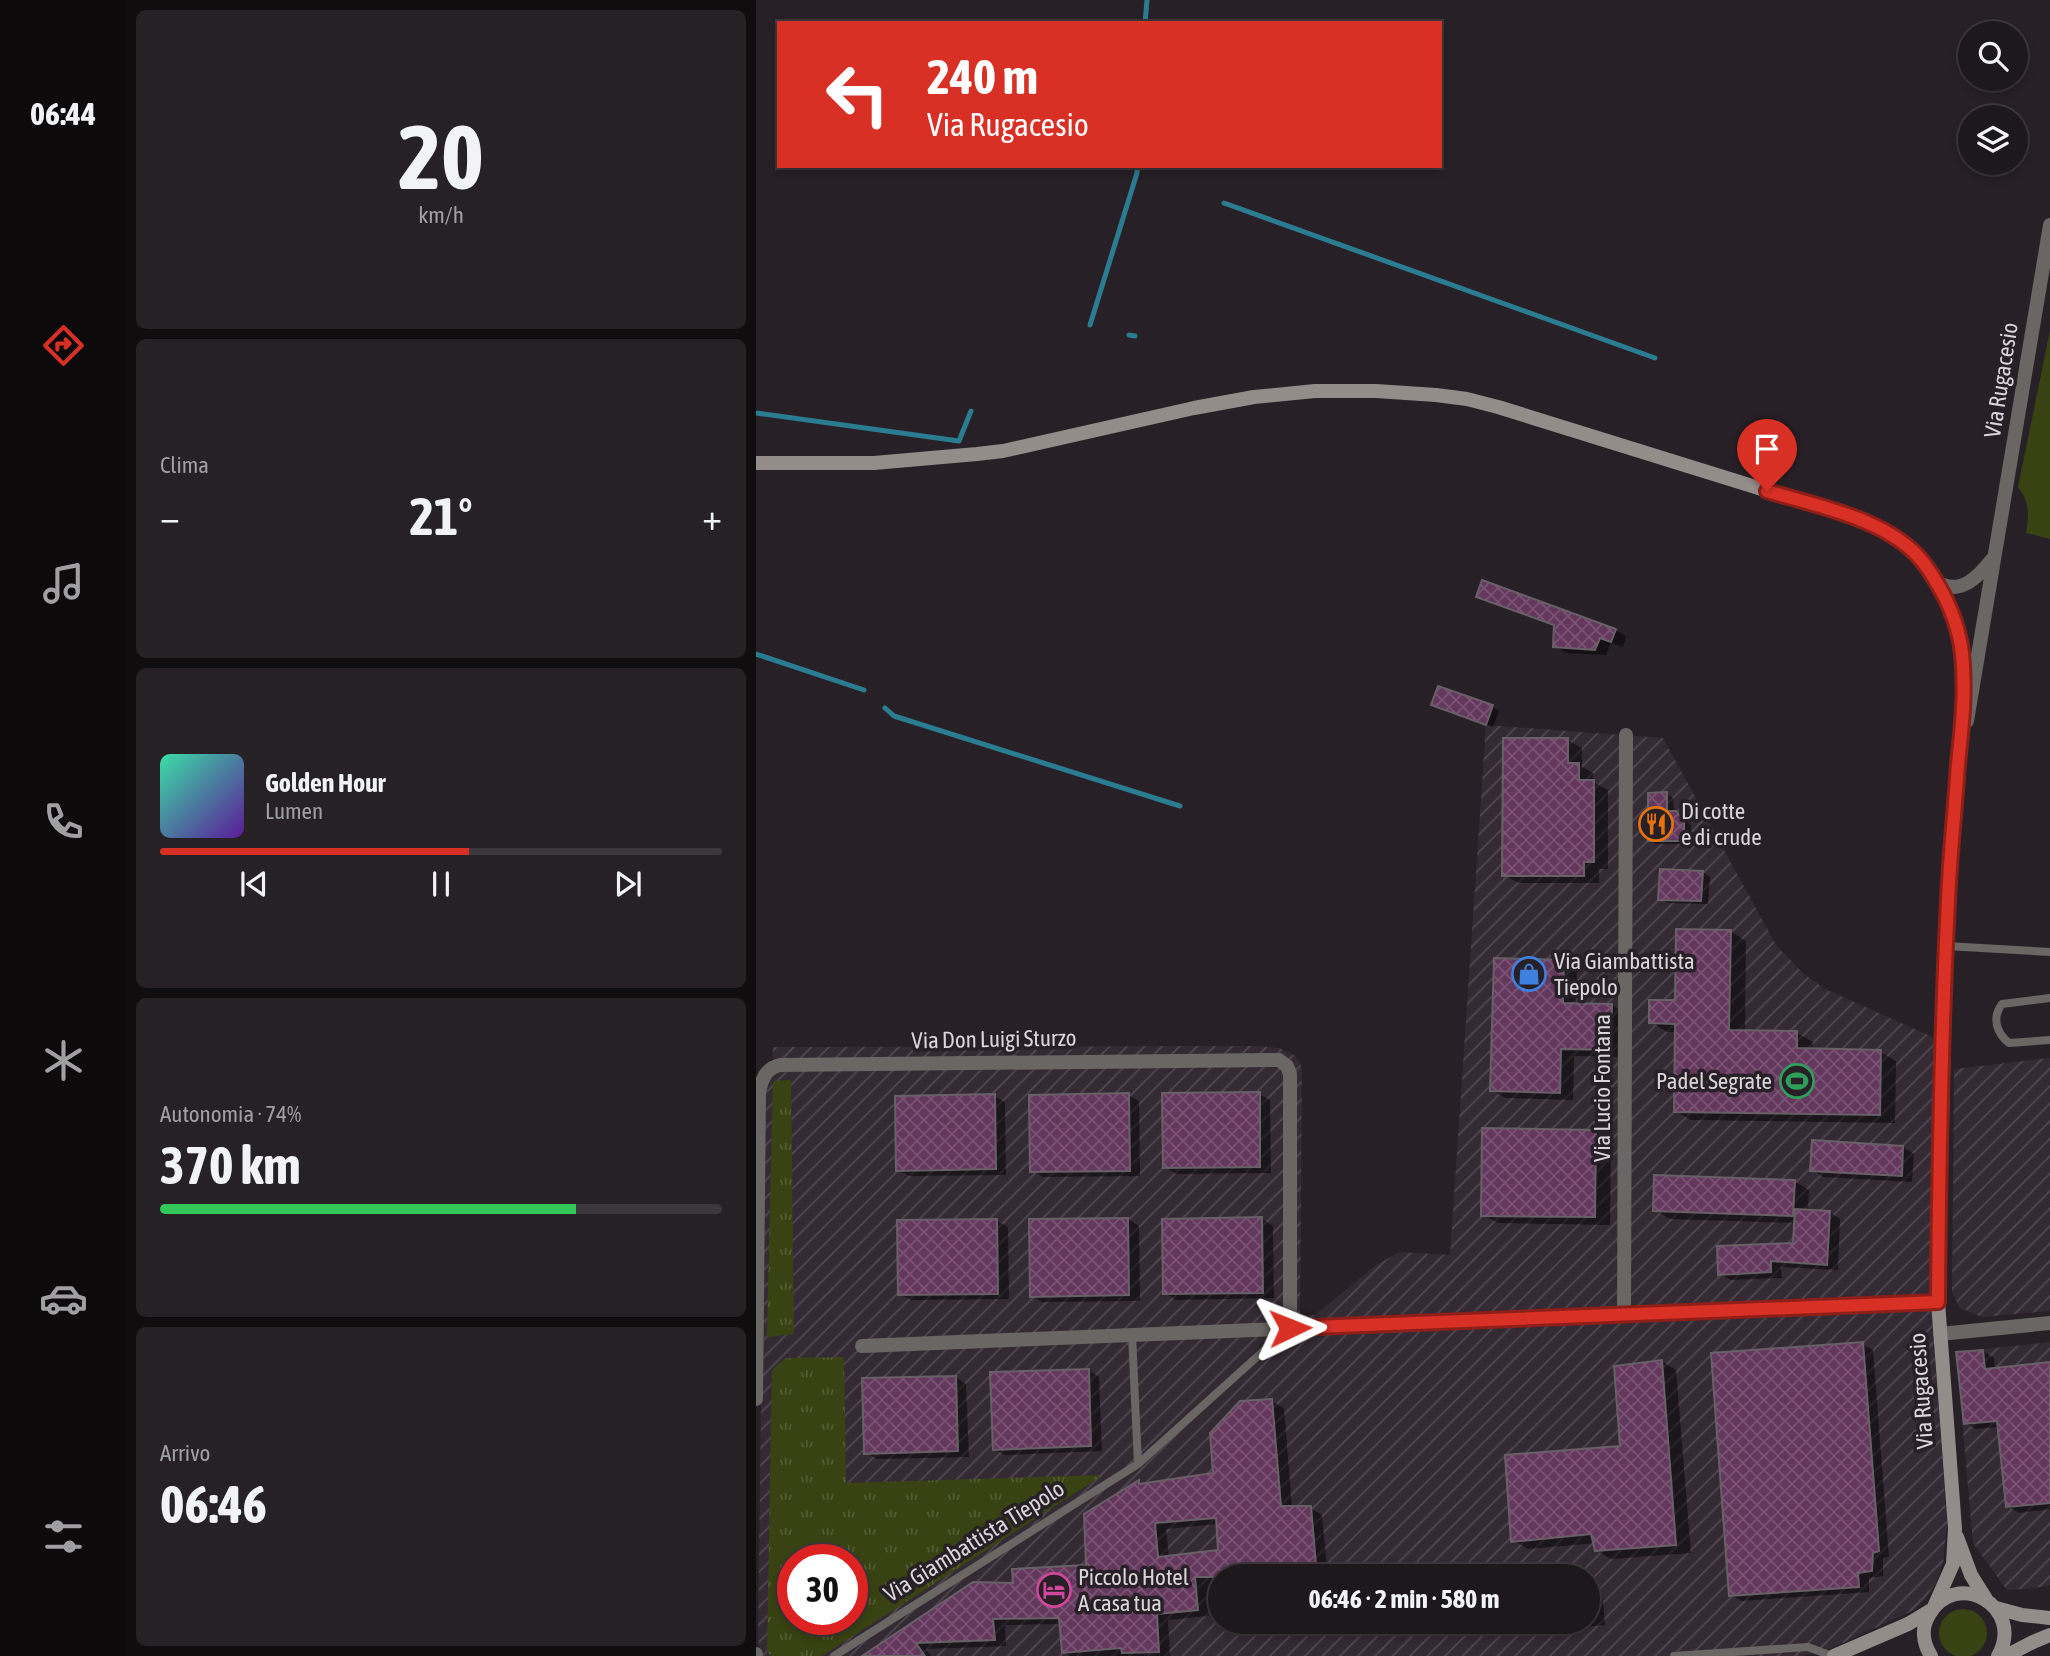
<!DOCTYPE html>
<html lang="it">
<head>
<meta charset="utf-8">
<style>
	:root { --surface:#1d181c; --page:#252125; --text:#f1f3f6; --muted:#a0a0a3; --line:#3b373b; --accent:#d93025 }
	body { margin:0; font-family:"Asap Condensed",sans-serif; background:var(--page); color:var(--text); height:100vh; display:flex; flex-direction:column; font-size:26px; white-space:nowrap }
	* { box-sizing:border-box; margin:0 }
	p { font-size:23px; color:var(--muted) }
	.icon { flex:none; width:38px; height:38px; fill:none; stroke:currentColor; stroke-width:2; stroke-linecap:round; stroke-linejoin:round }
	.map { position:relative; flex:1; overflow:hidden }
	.details { display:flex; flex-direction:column; gap:10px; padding:10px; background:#100d0f; width:630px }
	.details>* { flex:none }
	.banner { position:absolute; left:21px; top:21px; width:665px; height:147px; border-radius:0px; box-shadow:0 4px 10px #0003,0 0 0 2px var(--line); background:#d93025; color:#fff; overflow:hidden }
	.fabs { position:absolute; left:1202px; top:21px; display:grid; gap:14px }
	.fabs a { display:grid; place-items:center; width:70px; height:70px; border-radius:50%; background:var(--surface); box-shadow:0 4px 10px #0003,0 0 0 2px var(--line); font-size:35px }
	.speed { position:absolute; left:21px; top:1544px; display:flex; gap:14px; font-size:35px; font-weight:700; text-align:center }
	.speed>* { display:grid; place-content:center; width:91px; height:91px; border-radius:50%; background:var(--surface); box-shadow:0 4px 10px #0003,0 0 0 2px var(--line); line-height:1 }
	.speed .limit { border:10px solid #d22; background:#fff; color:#111 }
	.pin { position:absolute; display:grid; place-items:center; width:60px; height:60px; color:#fff; margin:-72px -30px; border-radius:50% 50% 50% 0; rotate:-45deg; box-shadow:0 0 7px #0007 }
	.pin .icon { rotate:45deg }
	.me { position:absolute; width:77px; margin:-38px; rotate:88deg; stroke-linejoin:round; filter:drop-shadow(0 0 5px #0008) }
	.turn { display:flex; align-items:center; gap:24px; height:147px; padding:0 35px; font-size:32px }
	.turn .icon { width:91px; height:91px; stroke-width:2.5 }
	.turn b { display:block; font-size:49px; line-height:60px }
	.big { font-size:52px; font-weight:700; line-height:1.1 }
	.details .tile { flex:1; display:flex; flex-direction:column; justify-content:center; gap:10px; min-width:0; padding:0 24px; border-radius:10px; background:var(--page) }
	.details .dial { align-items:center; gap:0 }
	.dial b { font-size:91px; line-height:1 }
	.song { display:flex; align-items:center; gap:21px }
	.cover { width:84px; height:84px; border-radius:10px; background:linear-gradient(135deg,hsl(160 70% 55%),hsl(270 70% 35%)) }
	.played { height:7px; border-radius:4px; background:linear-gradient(90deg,var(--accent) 55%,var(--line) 55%) }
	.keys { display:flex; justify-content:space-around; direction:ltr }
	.heat { display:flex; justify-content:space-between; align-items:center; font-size:38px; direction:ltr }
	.charge { height:10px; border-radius:5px; background:linear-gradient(90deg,#34c759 74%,var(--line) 0) }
	.trip { position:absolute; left:452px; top:1564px; width:392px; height:70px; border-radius:35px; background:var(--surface); box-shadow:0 4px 10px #0003,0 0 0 2px var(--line); font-weight:700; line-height:70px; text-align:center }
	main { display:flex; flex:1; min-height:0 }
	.tabs { display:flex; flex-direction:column; width:126px; justify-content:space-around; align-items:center; background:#0c0a0b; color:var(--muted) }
	.tabs .icon { width:49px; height:49px }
	.tabs .selected { color:var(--accent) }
	.tabs b { font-size:32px; color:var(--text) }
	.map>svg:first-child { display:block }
	.industrial { fill:url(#industrial-furrows); fill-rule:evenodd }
	.green { fill:#394212 }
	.park { fill:url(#park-tufts); fill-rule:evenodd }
	.shadow { fill:#0007; fill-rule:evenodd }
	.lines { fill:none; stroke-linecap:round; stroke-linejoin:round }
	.stream { stroke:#2a7c91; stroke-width:5 }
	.building { fill:url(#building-cross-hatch); stroke:#686067; stroke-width:2; fill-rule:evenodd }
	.lane { stroke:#6a6664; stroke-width:8 }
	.street { stroke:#6a6664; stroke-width:14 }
	.secondary { stroke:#938c89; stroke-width:14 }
	.route-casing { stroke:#8d1f18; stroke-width:18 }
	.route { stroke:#d93025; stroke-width:12 }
	.labels { text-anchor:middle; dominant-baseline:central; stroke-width:7; stroke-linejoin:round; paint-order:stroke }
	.street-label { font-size:23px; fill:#dad5d9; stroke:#272026 }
	.poi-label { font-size:23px; fill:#dad5d9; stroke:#272026; text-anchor:start }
</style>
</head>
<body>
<main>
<nav class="tabs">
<b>06:44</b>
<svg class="icon selected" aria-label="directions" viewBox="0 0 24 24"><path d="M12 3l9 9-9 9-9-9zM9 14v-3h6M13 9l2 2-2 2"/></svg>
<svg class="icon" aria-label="music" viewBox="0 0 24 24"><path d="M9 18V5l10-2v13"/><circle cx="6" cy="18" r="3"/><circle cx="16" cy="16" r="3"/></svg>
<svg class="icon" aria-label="phone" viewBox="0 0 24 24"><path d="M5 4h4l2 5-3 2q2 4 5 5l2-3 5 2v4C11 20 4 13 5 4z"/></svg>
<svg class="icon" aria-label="climate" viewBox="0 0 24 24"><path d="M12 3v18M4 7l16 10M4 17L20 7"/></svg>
<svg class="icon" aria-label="car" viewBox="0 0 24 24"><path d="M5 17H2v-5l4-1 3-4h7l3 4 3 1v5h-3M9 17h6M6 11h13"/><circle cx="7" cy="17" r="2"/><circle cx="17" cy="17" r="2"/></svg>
<svg class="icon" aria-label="filters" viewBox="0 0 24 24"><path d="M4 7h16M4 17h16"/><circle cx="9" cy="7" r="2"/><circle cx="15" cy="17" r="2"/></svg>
</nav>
<section class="details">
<div class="tile dial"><b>20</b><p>km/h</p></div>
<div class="tile"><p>Clima</p>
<div class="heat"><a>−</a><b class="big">21°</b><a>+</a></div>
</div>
<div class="tile">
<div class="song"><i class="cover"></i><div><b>Golden Hour</b><p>Lumen</p></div></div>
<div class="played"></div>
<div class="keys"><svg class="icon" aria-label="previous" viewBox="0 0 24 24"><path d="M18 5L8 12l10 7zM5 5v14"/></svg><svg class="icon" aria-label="pause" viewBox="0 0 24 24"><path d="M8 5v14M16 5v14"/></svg><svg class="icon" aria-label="next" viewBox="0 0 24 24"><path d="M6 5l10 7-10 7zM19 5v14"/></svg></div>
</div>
<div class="tile"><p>Autonomia · 74%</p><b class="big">370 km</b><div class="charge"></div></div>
<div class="tile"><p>Arrivo</p><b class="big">06:46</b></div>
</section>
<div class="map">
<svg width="1294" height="1656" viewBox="0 0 1294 1656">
	<defs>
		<pattern id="industrial-furrows" width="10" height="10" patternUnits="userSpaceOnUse" patternTransform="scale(1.75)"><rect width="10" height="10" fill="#342a33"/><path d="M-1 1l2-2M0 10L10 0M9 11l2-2" fill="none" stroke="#514850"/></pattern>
		<pattern id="park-tufts" width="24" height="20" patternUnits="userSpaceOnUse" patternTransform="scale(1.75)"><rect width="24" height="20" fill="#394212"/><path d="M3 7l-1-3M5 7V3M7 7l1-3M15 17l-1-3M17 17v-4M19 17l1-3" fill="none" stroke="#555c34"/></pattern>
		<pattern id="building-cross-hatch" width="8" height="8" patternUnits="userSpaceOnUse" patternTransform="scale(1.75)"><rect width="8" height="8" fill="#64375c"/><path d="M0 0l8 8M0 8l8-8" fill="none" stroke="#7a5373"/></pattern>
	</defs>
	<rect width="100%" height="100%" fill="#272026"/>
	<!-- industrial -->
	<path class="industrial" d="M 730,725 L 907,738 L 1020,945 L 1048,974 L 1069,989 L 1179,1038 L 1174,1288 L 1191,1525 L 1187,1563 L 1180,1583 L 1170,1598 L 1158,1610 L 1069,1651 L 1046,1656 L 4,1656 L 2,1638 L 9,1086 L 16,1076 L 17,1047 L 502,1046 L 523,1048 L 538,1055 L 543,1060 L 546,1069 L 544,1315 L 559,1315 L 619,1266 L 643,1252 L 694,1255 ZM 37,1559 L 96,1559 L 96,1619 L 37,1619 ZM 464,1577 L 831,1577 L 831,1622 L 464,1622 Z
		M 1294,1058 L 1294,1311 L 1226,1317 L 1204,1308 L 1196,1292 L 1198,1069 Z
		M 1294,1342 L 1294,1585 L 1280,1588 L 1251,1590 L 1217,1543 L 1200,1352 Z"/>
	<!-- green -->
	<path class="green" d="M 1294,330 L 1294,539 L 1270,533 C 1273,515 1274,502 1262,487 Z
		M1183 1633a24 24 0 1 1 48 0a24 24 0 1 1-48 0Z"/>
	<!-- park -->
	<path class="park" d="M 35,1080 L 38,1334 L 11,1337 L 17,1081 Z
		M 88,1357 L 90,1483 L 347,1475 L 66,1656 L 15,1656 L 11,1652 L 16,1371 L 23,1363 L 31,1358 ZM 37,1559 L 96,1559 L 96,1619 L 37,1619 Z"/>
	<!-- shadow -->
	<path class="shadow" d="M 722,596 L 859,630 L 870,636 L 867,647 L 855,643 L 850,655 L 810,653 L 799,646 L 800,626 L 733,602 Z
		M 677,704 L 736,707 L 743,711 L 737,727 Z
		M 811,740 L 826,748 L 826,767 L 837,773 L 837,782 L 852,790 L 852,869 L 843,869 L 843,883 L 763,883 L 748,875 Z
		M 910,794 L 917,798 L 918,813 L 928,817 L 935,826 L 935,844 L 900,844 L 893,840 Z
		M 947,872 L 954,877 L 952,904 L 911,903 L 904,899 Z
		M 974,931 L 990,941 L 989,1032 L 1041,1033 L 1057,1042 L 1056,1050 L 1124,1052 L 1140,1061 L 1139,1123 L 935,1120 L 919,1111 L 921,1032 L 911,1032 L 895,1022 L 921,1002 Z
		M 808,962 L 821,969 L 820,1005 L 856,1005 L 869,1013 L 868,1057 L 818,1056 L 817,1100 L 749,1098 L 736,1090 Z
		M 503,1094 L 514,1100 L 515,1173 L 420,1174 L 409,1167 Z
		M 372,1095 L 383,1101 L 384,1176 L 287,1177 L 276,1171 Z
		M 238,1096 L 249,1102 L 250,1175 L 153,1176 L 142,1170 Z
		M 840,1132 L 855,1140 L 854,1225 L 742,1223 L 727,1215 Z
		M 1147,1147 L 1158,1154 L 1156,1182 L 1067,1177 L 1056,1170 Z
		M 1038,1181 L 1053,1190 L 1052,1211 L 1073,1212 L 1084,1219 L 1082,1270 L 1025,1267 L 1026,1278 L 975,1280 L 964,1274 L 1039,1244 L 1040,1223 L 914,1219 L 899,1210 Z
		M 372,1219 L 383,1226 L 384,1301 L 286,1302 L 275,1296 Z
		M 506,1219 L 517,1226 L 518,1298 L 420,1300 L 409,1293 Z
		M 241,1221 L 252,1227 L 253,1299 L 155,1300 L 144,1294 Z
		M 1106,1344 L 1117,1350 L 1133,1557 L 1127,1558 L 1127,1576 L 1113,1578 L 1113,1592 L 986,1601 L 975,1595 Z
		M 1227,1351 L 1238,1358 L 1239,1369 L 1294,1364 L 1294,1509 L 1263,1513 L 1251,1506 L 1243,1427 L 1220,1429 L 1209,1423 Z
		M 905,1361 L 920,1370 L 935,1553 L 855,1559 L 840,1550 L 839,1543 L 772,1549 L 757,1540 L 866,1448 Z
		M 332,1370 L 343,1377 L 346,1451 L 249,1455 L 238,1449 Z
		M 199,1377 L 210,1384 L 213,1457 L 121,1459 L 110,1453 Z
		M 515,1401 L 528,1408 L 536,1508 L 554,1508 L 566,1515 L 572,1577 L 464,1577 L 464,1606 L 452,1607 L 453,1616 L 412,1620 L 414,1656 L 314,1656 L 308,1652 L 306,1624 L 249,1625 L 250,1646 L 170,1649 L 175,1656 L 118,1656 L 259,1585 L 332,1567 L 383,1482 L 388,1485 L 459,1474 ZM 462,1524 L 464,1552 L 413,1558 L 410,1529 Z
		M 831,1595 L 836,1595 L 847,1601 L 849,1625 L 771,1632 L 760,1626 L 760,1622 L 831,1622 Z"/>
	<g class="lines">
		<!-- stream -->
		<path class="stream" d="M 389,23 L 391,0
			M 468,203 L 899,358
			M 334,325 L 381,173 L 381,166
			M 373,335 L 379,336
			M 0,413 L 203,441 L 215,411
			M 0,654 L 108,690
			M 129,708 L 138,716 L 424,806"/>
	</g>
	<!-- building -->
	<path class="building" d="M 726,580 L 860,629 L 855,642 L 844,638 L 839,650 L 797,647 L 798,625 L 720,597 Z
		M 682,686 L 737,705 L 730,725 L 675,705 Z
		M 747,738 L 812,738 L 812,763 L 823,763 L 823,780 L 838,780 L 838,862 L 828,862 L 828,876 L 746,876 Z
		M 911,792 L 911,811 L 920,811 L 928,821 L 928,841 L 892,841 L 892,793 Z
		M 904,869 L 947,871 L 945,901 L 902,900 Z
		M 920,929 L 975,930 L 973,1030 L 1041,1031 L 1041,1048 L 1125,1050 L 1124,1115 L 918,1112 L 919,1024 L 893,1023 L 893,1000 L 919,1000 Z
		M 738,958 L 808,960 L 807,1003 L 856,1004 L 855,1050 L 805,1049 L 804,1093 L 734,1091 Z
		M 504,1092 L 504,1167 L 407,1168 L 406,1093 Z
		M 373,1093 L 374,1171 L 274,1172 L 273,1095 Z
		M 239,1094 L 240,1169 L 140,1171 L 139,1096 Z
		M 726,1128 L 840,1130 L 839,1217 L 725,1216 Z
		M 1056,1140 L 1147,1146 L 1146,1176 L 1054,1171 Z
		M 898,1175 L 1039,1180 L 1037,1216 L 897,1211 Z
		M 1039,1209 L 1074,1211 L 1071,1265 L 1015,1261 L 1015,1272 L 962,1275 L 961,1246 L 1037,1243 Z
		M 506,1217 L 507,1293 L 407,1294 L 406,1219 Z
		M 372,1218 L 373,1295 L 274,1297 L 273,1219 Z
		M 241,1219 L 242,1294 L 142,1295 L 141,1220 Z
		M 1107,1342 L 1123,1551 L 1117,1553 L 1116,1571 L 1102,1573 L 1103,1587 L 973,1596 L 955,1353 Z
		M 1227,1350 L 1229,1369 L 1294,1362 L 1294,1503 L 1250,1507 L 1241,1421 L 1208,1424 L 1200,1352 Z
		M 906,1360 L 920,1545 L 839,1551 L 835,1534 L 755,1542 L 749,1455 L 864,1446 L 858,1366 Z
		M 333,1369 L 335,1446 L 237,1450 L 234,1372 Z
		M 200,1376 L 202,1451 L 108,1454 L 106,1378 Z
		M 516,1399 L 525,1506 L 555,1506 L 561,1577 L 439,1577 L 442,1610 L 401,1614 L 403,1652 L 366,1653 L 365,1648 L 306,1653 L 303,1618 L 237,1619 L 239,1640 L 160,1643 L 169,1656 L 106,1656 L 217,1582 L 257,1583 L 256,1569 L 330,1565 L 328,1514 L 383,1480 L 383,1484 L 457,1473 L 454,1433 L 484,1401 ZM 460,1518 L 462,1550 L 402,1557 L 399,1523 Z"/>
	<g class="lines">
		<!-- lane -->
		<path class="lane" d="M 1190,946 L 1294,952
			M 1294,998 L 1246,1004 C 1236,1017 1240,1033 1253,1043 L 1294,1040
			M 376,1335 L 382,1464
			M 78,1656 L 382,1464 L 531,1330
			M 918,1656 L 1052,1647 L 1076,1656"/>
		<!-- street -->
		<path class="street" d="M 1181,582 C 1205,597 1224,575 1238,557
			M 1211,721 L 1294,225
			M 868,1315 L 870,735
			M 1184,1334 L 1294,1323
			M 106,1346 L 1182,1302
			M 0,1399 L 3,1092 C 6,1079 10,1068 24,1065 L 523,1060 L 531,1066 L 534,1074 L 534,1328
			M 0,1654 L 0,1656"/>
		<!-- secondary -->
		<path class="secondary" d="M 0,463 L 118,463 L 221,454 L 247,451 L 438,408 L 498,397 L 559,391 L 620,391 L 680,395 L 711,399 L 742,407 L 1112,522 L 1129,530 L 1145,541 L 1167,563 L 1187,594 L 1197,614 L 1206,654 L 1207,717 L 1196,836 L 1190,946 L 1182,1302 L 1199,1529 L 1197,1564 L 1177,1609 L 1152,1624 L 1078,1656
			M 1201,1537 L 1215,1575 L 1230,1599
			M 1240,1608 L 1266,1615 L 1294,1618
			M 1175,1656 C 1167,1643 1165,1628 1173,1615 C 1200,1567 1270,1607 1242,1656
			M 1250,1656 L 1277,1642 L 1294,1635"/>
	</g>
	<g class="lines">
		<!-- route casing -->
		<g class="route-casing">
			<path id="route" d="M 534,1328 L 1182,1302 C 1183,1168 1185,1034 1192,901 C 1194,855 1199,809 1202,764 C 1206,727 1210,690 1206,653 C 1202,619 1187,589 1167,562 C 1133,519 1061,506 1011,491"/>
		</g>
		<!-- route -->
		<use href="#route" class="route"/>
	</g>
	<!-- icons -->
	<defs>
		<g id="restaurant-ring" transform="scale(1.75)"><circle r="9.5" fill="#272026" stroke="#e8710a" stroke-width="1.5"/><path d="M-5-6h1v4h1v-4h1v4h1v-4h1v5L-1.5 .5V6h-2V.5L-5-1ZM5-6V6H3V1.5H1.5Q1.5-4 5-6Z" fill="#e8710a"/></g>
		<g id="shop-ring" transform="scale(1.75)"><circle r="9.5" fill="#272026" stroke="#3f7fe0" stroke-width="1.5"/><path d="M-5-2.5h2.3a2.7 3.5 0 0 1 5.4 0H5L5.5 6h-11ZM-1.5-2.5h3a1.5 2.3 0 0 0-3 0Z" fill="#3f7fe0"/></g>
		<g id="stadium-ring" transform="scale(1.75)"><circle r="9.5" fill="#272026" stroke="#2e9e5b" stroke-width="1.5"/><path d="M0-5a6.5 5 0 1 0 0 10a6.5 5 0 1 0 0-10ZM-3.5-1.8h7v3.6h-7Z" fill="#2e9e5b"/></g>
		<g id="hotel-ring" transform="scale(1.75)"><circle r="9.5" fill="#272026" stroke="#d1479c" stroke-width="1.5"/><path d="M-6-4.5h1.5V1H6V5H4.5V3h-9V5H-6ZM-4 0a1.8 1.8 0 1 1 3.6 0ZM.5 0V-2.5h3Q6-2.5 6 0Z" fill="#d1479c"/></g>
	</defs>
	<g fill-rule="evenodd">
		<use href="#restaurant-ring" x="900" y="824"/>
		<use href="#shop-ring" x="773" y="974"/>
		<use href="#stadium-ring" x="1041" y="1081"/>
		<use href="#hotel-ring" x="298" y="1590"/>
	</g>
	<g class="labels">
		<!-- street labels -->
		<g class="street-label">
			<text transform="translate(1245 380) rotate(-81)">Via Rugacesio</text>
			<text transform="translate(238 1039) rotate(-1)">Via Don Luigi Sturzo</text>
			<text transform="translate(846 1088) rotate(-90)">Via Lucio Fontana</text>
			<text transform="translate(1165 1391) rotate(-94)">Via Rugacesio</text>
			<text transform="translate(218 1541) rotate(-32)">Via Giambattista Tiepolo</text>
		</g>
		<!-- poi labels -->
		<g class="poi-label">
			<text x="925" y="811">Di cotte<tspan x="925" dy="26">e di crude</tspan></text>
			<text x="798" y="961">Via Giambattista<tspan x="798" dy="26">Tiepolo</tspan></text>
			<text x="1016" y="1081" text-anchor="end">Padel Segrate</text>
			<text x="322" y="1577">Piccolo Hotel<tspan x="322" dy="26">A casa tua</tspan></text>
		</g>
	</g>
</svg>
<div class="fabs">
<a><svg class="icon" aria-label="search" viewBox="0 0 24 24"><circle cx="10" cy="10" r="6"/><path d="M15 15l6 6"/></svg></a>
<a><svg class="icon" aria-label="layers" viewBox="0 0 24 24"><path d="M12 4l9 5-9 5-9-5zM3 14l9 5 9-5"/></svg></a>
</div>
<div class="speed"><div class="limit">30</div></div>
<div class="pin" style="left:1011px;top:491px;background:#d93025"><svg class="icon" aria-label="arrive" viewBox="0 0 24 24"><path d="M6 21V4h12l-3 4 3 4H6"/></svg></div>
<svg class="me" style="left:534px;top:1328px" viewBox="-20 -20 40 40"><path d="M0-17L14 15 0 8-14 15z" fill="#d93025" stroke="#fff" stroke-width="4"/></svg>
<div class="trip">06:46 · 2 min · 580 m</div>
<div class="banner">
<div class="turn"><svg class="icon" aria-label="left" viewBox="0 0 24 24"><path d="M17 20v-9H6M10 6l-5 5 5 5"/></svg><div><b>240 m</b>Via Rugacesio</div></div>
</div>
</div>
</main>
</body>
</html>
